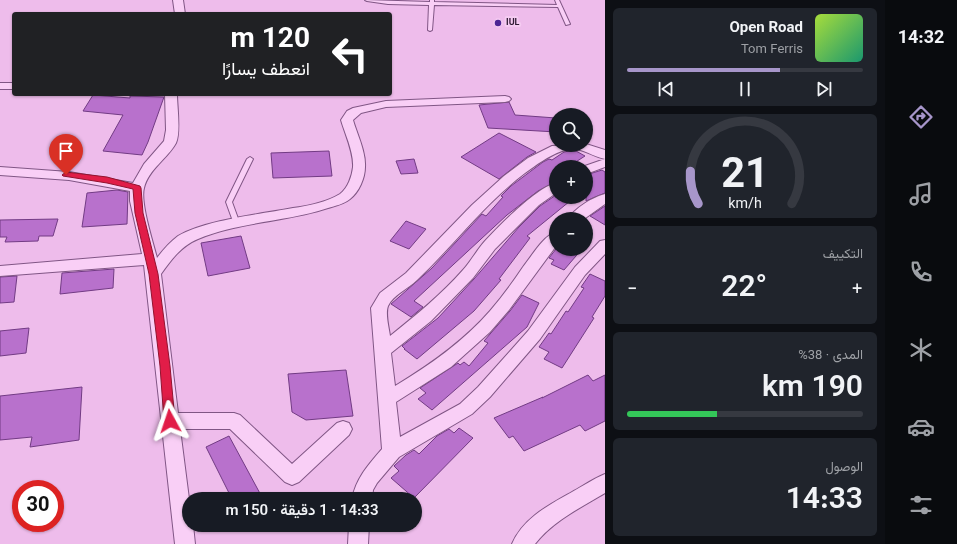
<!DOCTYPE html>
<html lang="ar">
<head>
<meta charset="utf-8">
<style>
	:root { --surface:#171b24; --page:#20242c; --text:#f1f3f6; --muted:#9ea1a6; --line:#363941; --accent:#a796ca }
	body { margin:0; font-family:Georgia,Vazirmatn,serif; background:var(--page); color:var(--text); direction:rtl; height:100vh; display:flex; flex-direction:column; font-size:15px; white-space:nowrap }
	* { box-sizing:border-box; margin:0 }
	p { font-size:13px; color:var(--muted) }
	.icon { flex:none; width:22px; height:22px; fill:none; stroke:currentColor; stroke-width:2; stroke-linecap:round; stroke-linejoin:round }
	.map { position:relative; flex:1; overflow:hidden; direction:ltr }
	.side { display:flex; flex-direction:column; gap:8px; padding:8px; background:#0d0f14; width:280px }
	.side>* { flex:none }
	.guide { position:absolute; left:12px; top:12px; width:380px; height:84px; border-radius:4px; box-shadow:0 1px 3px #0004; direction:rtl; background:#202124; color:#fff; overflow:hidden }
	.buttons { position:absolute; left:549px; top:108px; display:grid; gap:8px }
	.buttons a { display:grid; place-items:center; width:44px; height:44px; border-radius:50%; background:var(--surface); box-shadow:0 1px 3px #0004; font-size:20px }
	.speed { position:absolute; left:12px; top:480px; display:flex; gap:8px; font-size:20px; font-weight:700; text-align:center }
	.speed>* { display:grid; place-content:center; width:52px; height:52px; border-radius:50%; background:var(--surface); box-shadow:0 1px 3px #0004; line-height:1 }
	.speed .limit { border:6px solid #d22; background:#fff; color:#111 }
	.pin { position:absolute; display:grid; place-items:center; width:34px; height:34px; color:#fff; margin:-41px -17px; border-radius:50% 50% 50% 0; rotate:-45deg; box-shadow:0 0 4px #0007 }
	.pin .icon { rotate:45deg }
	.me { position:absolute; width:44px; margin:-22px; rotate:355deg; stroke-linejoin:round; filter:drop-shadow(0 0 3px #0008) }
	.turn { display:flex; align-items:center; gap:14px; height:84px; padding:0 16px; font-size:18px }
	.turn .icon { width:52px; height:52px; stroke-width:2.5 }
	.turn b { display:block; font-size:28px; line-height:34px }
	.big { font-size:30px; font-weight:600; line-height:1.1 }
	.side .tile { flex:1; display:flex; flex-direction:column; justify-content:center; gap:6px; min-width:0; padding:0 14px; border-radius:6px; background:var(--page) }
	.side .dial { align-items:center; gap:0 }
	.dial svg { height:104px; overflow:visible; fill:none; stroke:var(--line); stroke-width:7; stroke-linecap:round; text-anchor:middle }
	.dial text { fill:var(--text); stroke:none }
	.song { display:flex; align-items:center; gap:12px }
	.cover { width:48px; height:48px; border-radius:6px; background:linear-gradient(135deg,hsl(80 70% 55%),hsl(160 70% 35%)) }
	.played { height:4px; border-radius:2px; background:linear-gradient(90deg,var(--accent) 65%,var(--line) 65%) }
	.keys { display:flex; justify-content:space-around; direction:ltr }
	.heat { display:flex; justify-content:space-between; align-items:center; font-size:22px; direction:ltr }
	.charge { height:6px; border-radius:3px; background:linear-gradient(90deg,#34c759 38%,var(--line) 0) }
	.trip { position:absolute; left:182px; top:492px; width:240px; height:40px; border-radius:20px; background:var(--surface); box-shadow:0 1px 3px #0004; font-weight:600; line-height:40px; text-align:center; direction:rtl }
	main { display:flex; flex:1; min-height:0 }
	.dock { display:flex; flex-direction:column; width:72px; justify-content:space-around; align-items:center; background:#090b0e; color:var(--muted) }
	.dock .icon { width:28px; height:28px }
	.dock .active { color:var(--accent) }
	.dock b { font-size:18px; color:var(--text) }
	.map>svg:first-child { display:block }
	.building { fill:#b871cc; stroke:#723b84 }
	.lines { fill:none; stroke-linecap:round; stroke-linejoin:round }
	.service-casing { stroke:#805685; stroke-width:2 }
	.minor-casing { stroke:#805685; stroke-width:2 }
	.service { fill:#f9cff6; fill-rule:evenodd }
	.minor { fill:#f9cff6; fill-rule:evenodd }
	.route { fill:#e11d48; stroke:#92132f }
	.poi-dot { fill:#4c2594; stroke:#f5cbf2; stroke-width:1.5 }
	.labels { text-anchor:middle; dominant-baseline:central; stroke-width:4; stroke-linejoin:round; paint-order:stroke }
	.far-poi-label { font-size:9px; font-weight:bold; fill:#301b34; stroke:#f5cbf2; text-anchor:start }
</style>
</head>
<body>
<main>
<nav class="dock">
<b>14:32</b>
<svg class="icon active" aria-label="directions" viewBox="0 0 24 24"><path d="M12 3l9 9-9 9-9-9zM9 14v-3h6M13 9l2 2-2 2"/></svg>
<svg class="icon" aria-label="music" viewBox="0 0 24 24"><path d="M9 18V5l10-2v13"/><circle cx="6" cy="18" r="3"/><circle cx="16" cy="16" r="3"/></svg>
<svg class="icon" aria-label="phone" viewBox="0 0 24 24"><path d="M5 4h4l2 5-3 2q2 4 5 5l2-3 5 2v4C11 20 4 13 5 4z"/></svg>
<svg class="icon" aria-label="climate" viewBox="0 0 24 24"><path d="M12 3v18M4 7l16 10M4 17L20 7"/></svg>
<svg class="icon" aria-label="car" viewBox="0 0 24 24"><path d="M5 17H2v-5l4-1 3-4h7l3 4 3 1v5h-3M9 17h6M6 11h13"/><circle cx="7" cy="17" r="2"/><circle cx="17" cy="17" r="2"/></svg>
<svg class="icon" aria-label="filters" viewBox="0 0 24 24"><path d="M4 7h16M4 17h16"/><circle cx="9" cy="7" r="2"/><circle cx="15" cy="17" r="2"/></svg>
</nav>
<section class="side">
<div class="tile">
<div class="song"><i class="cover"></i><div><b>Open Road</b><p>Tom Ferris</p></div></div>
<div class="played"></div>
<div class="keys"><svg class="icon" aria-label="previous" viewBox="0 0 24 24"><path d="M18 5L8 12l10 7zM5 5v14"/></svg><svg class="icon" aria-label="pause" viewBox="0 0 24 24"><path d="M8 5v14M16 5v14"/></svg><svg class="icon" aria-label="next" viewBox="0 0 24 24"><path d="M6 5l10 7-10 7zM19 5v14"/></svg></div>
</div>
<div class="tile dial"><svg viewBox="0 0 100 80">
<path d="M14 69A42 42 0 1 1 86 69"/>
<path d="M14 69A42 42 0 0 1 8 44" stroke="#a796ca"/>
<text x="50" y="56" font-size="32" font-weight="700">21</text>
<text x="50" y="72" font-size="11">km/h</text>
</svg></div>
<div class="tile"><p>التكييف</p>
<div class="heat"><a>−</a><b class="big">22°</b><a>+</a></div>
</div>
<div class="tile"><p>المدى · 38%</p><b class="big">190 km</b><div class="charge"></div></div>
<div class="tile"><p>الوصول</p><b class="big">14:33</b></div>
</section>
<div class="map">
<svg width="605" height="544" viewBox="0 0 605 544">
	<rect width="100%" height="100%" fill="#eebceb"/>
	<!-- building -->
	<path class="building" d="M 93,95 L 130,98 L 130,96 L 164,97 L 148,142 L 142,155 L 103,151 L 123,115 L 83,111 Z
		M 509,102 L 515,115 L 556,118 L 556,132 L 488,128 L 479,105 Z
		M 499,133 L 536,152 L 527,157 L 499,179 L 461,157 Z
		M 329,151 L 332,176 L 273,178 L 271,153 Z
		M 569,151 L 576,151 L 585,156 L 568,167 L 556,167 L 556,182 L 538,191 L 507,215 L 414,301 L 423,307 L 411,317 L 391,304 L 432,268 L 482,214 L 486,216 L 503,197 L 501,196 L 511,186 L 543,162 L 549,159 L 552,160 L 564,152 Z
		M 414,159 L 418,173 L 401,174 L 396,161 Z
		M 602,170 L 605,172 L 605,193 L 586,201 L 586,175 Z
		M 117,190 L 128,192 L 127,224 L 82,227 L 87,193 Z
		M 556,195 L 556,197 L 575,197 L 527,236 L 530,238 L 499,279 L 501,280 L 474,311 L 417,359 L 404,349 L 405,349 L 402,346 L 438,318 L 474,279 L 519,227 L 540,206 Z
		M 605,206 L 605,225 L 590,216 Z
		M 58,219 L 53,236 L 39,236 L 38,241 L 5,242 L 7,237 L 0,237 L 0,220 Z
		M 406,221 L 426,229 L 409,249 L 390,241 Z
		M 241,236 L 250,268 L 208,276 L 201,243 Z
		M 556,249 L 582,249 L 564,270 L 551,264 L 554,260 L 549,258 Z
		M 114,269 L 113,288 L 60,294 L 62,273 Z
		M 590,274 L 605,281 L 605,296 L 592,317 L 594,318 L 562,368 L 544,359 L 549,352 L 539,347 L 549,333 L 551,334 L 566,311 L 568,312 L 584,288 L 581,287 Z
		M 17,276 L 14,302 L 0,303 L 0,277 Z
		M 522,295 L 539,303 L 527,327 L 432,410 L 418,399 L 426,393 L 420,388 L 458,363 L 460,365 L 464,362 L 469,366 L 488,343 L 484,341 L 510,311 Z
		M 29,328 L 26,353 L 0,356 L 0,331 Z
		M 346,370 L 353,416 L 306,420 L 292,412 L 288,374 Z
		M 588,375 L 593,381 L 605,375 L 605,421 L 585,431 L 580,425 L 524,451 L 513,436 L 509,438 L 494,418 L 543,397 L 542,398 Z
		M 82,387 L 79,440 L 30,447 L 32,437 L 0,440 L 0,396 Z
		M 459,428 L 473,438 L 414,498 L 391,478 L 399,471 L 394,466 L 406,455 L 414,450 L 419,454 L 437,436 L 449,429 L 454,433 Z
		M 229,436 L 263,499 L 232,499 L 206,447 Z"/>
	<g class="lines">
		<!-- service casing -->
		<g class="service-casing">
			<path id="service" d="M 365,0 L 430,2 L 430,0 L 434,0 L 434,2 L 557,5 L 555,0 L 559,0 L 570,24 L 566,25 L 558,7 L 434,5 L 432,30 L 430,31 L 428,30 L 429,5 L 388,4 L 367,1 Z
				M 250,157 L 253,159 L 232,202 L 240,224 L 237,226 L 234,224 L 226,202 L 247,159 Z"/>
		</g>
		<!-- minor casing -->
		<g class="minor-casing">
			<path id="minor" d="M 173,0 L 183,0 L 185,14 L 175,14 Z
				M 0,83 L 14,83 L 14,89 L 0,89 Z
				M 165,94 L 177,94 C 177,107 181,132 176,143 C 168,158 148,170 144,188 C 140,202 153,242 157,258 C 163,250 170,242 178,236 C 205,220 262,214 293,208 C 308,206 327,202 340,194 C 348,188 352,176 353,167 C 354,152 345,134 341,120 L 347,111 L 353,108 L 386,101 L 505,96 L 509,97 L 511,99 L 509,101 L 505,102 L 386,107 L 361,113 L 353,120 C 357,134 366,152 365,167 C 365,178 359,192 350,199 C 344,204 335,206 328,208 C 286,222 237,222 198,239 C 181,246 171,260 161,274 L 178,413 L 234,413 L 240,415 L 292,464 L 337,423 L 343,421 L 349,423 L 352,429 L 349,435 L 299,482 L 292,485 L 285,482 L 230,429 L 180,429 L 189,499 L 189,525 L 193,525 L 195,544 L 175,544 L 144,265 L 0,276 L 0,266 L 142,254 L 130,201 L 130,191 L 69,180 L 0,175 L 0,167 L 69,172 L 133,183 L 144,164 L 164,141 L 166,130 Z
				M 586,144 L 605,150 L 605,159 C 588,155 581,145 562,151 C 548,156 536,165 525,173 C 484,204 454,245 417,280 C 408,289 393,295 388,306 C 385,314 389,328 390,336 C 415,316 441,295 463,270 C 471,261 477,250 485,241 C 500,225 536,188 556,183 L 556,193 L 539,205 L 495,249 L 473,278 L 431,321 L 391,353 L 395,386 C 430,365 463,342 490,311 C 502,297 513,282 523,267 C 531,257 544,235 556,232 L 556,246 L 509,310 L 490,332 L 451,367 L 396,402 L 400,437 L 460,404 L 478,387 L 528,331 L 575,267 L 600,241 L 605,240 L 605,254 L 585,275 L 540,339 L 490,397 L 472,414 L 399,457 L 377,483 L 373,490 L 372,499 L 352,499 C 356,478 369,464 382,449 L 371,308 L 380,293 L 406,273 L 472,205 L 504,176 L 528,158 L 552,146 Z
				M 605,159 L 605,167 L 586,174 L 586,167 L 582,167 Z
				M 605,194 L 605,204 L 584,219 L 568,219 C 575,208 593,197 605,194 Z
				M 605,474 L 605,493 C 580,508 553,521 535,544 L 512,544 C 523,518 549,505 572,492 C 583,486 593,479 605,474 Z
				M 349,525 L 369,525 L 368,544 L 348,544 Z"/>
		</g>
		<!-- service -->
		<use href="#service" class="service"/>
		<!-- minor -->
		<use href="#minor" class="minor"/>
	</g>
	<!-- route -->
	<path class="route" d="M 66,172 L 107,177 L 140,186 L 141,188 L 143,213 L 158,274 L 170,366 L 175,421 L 173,425 L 170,426 L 166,425 L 164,421 L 160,366 L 149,274 L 135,213 L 133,189 L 107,183 L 63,176 L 62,175 Z"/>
	<!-- markers -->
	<circle class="poi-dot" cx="498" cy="23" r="4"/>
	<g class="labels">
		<!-- far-poi labels -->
		<g class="far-poi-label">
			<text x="506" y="23">IUL</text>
		</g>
	</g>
</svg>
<div class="buttons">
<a><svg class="icon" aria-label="search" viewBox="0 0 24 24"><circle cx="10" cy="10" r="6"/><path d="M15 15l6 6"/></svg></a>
<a>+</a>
<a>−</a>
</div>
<div class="speed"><div class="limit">30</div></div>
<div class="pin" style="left:66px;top:175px;background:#d93025"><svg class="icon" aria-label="arrive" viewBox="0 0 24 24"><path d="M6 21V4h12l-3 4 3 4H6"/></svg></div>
<svg class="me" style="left:170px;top:421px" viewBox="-20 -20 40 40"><path d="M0-17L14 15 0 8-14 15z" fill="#e11d48" stroke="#fff" stroke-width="4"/></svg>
<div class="trip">14:33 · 1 دقيقة · 150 m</div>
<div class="guide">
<div class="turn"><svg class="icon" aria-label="left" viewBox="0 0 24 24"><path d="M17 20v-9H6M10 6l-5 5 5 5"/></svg><div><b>120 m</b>انعطف يسارًا</div></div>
</div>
</div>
</main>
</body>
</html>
